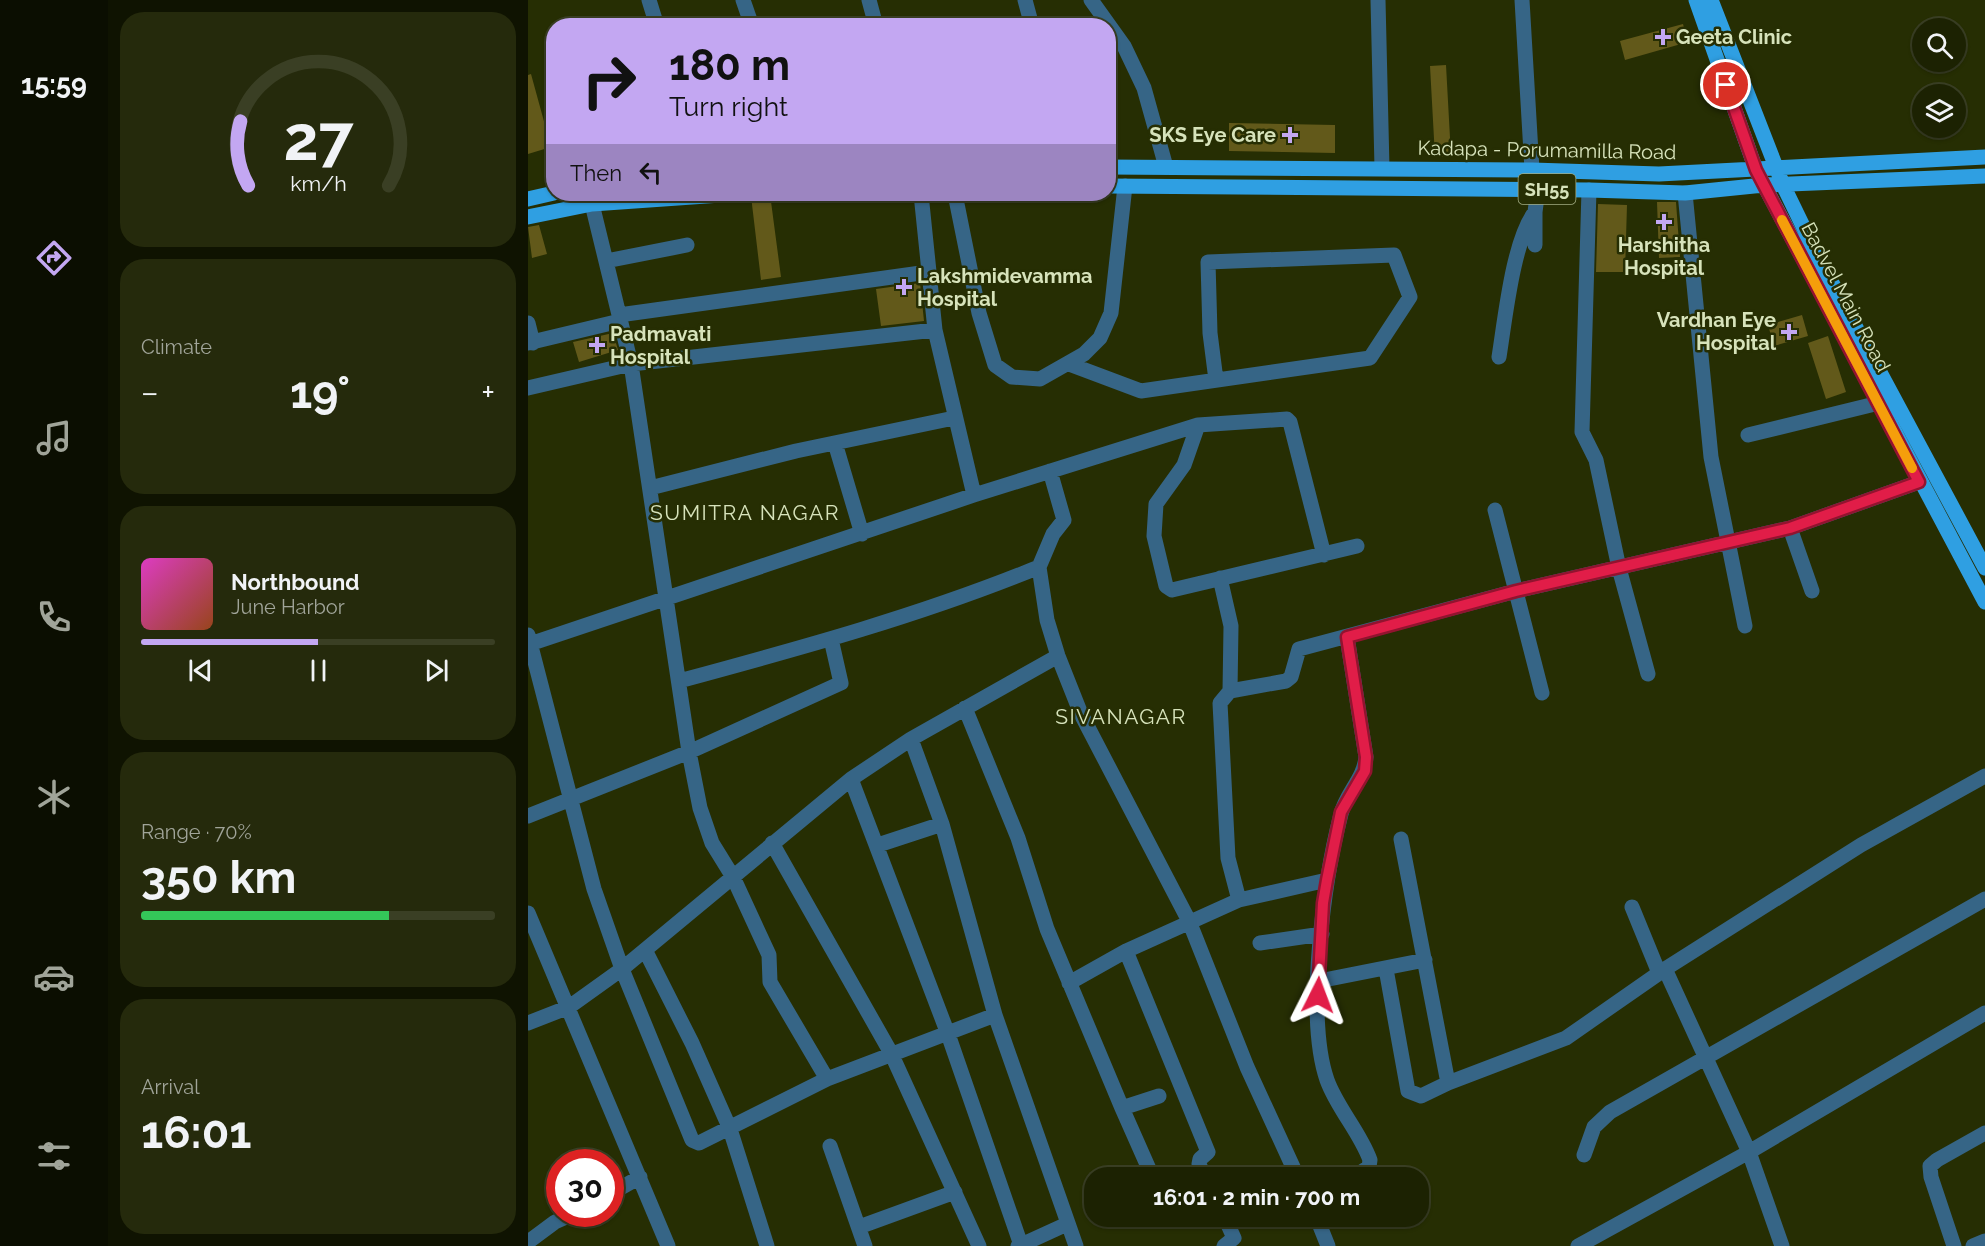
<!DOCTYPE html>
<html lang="en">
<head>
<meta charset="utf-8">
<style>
	:root { --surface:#1c2202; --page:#252a0c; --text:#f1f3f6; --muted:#a0a499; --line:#3a3f24; --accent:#c3a7f2 }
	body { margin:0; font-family:Raleway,sans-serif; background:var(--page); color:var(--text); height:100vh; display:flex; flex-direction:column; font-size:22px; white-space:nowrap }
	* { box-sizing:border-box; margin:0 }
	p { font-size:20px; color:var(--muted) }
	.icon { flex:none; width:33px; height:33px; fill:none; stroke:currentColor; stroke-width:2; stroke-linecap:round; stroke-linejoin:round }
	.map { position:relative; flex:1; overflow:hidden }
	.sheet { display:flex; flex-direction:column; gap:12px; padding:12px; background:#0f1301; width:420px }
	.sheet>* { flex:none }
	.guide { position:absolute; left:18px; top:18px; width:570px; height:183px; border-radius:24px; box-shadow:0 2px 4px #0004,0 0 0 2px var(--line); background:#c3a7f2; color:#111; overflow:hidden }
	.tools { position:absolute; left:1384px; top:18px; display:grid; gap:12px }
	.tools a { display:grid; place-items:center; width:54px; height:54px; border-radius:50%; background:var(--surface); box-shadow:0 2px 4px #0004,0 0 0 2px var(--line); font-size:30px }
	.speed { position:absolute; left:18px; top:1149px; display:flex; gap:12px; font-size:30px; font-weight:700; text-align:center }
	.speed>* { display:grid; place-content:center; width:78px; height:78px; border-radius:50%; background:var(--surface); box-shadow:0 2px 4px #0004,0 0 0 2px var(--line); line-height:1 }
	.speed .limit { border:9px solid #d22; background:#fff; color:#111 }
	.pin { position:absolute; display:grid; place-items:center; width:51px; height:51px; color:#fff; margin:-26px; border:3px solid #fff; border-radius:50%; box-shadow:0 2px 6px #0007 }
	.me { position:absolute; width:66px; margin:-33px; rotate:3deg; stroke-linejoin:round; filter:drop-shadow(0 0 4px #0008) }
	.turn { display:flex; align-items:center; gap:21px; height:126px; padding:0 24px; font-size:27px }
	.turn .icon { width:78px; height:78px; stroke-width:2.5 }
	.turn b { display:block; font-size:42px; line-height:51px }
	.then { display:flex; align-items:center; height:57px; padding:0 24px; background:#0003; gap:12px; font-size:22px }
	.big { font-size:45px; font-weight:700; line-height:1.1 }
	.sheet .card { flex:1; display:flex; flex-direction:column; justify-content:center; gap:9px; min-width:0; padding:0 21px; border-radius:24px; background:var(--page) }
	.sheet .dial { align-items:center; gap:0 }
	.dial svg { height:156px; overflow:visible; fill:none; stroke:var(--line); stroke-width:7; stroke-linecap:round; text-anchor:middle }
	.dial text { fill:var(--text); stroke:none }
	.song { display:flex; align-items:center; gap:18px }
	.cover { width:72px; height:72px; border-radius:9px; background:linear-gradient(135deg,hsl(310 70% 55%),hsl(20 70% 35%)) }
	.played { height:6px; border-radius:3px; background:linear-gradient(90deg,var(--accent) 50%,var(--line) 50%) }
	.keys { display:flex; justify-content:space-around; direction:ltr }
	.heat { display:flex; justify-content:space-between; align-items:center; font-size:33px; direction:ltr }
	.charge { height:9px; border-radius:4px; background:linear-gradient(90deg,#34c759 70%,var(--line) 0) }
	.trip { position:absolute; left:556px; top:1167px; width:345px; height:60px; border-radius:24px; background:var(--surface); box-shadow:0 2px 4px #0004,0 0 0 2px var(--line); font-weight:700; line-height:60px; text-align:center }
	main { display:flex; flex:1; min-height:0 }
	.menu { display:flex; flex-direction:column; width:108px; justify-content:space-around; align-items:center; background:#0b0e01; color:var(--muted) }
	.menu .icon { width:42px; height:42px }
	.menu .current { color:var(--accent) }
	.menu b { font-size:27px; color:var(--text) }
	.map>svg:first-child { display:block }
	.building { fill:#62591a }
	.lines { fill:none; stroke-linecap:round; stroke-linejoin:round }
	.minor { stroke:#366586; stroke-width:15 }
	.major { stroke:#2f9fe2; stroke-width:15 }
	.route-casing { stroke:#92132f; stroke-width:15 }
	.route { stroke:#e11d48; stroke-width:10 }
	.slow { stroke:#f59e0b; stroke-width:10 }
	.poi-dot { fill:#c3a7f2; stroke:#262e03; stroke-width:2 }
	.labels { text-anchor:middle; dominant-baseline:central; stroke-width:5; stroke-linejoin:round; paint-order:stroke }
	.shield { fill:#262e03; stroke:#a2ad84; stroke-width:1.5 }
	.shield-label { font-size:18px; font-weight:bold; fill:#d7e3bb }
	.poi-label { font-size:20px; font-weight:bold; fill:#d7e3bb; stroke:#262e03; text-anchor:start }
	.street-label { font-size:20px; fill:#d7e3bb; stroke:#262e03 }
	.neighbourhood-label { font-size:21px; letter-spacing:1.5px; fill:#d7e3bb; stroke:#262e03 }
</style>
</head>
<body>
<main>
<nav class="menu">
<b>15:59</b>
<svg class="icon current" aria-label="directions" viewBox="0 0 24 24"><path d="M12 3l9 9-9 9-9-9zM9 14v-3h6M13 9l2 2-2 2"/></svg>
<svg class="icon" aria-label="music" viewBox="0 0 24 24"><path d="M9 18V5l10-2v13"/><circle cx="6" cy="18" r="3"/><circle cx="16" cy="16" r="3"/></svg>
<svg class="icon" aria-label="phone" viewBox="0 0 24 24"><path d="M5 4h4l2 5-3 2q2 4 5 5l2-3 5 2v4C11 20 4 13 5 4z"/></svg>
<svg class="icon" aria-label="climate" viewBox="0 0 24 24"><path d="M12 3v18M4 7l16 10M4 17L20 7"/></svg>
<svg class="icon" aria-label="car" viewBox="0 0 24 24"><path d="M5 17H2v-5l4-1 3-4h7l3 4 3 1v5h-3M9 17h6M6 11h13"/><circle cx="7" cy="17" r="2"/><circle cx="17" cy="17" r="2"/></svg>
<svg class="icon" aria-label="filters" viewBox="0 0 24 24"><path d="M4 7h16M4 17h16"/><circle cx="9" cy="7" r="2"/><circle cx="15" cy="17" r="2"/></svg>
</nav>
<section class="sheet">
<div class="card dial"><svg viewBox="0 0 100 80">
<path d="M14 69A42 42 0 1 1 86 69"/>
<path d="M14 69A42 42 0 0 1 10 36" stroke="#c3a7f2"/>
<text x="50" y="56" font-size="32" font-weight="700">27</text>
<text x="50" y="72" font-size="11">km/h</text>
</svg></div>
<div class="card"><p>Climate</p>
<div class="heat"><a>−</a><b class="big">19°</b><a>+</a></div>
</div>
<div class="card">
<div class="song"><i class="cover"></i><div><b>Northbound</b><p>June Harbor</p></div></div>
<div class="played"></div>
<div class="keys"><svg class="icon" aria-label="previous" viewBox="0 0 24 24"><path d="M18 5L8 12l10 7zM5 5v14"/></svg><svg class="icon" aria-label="pause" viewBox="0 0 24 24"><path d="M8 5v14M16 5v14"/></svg><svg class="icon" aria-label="next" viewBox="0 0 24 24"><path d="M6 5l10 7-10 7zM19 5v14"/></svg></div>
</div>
<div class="card"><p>Range · 70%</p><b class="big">350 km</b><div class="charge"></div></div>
<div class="card"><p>Arrival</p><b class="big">16:01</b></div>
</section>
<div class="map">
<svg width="1457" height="1246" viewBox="0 0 1457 1246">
	<rect width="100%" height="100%" fill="#262e03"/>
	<!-- building -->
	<path class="building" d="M 1155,24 L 1160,42 L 1097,60 L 1092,41 Z
		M 918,65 L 923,156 L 907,157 L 902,66 Z
		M 3,74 L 23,147 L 0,154 L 0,75 Z
		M 701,123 L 807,125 L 807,153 L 701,151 Z
		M 242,194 L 253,277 L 233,280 L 223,196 Z
		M 1129,202 L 1148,202 L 1152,257 L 1131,258 Z
		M 1070,204 L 1099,205 L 1097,272 L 1068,272 Z
		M 11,225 L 19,254 L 4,258 L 0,227 Z
		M 392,283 L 396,321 L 353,326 L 348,289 Z
		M 1274,315 L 1280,336 L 1246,346 L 1240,325 Z
		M 85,333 L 90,350 L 51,362 L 45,342 Z
		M 1300,336 L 1318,392 L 1298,399 L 1280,343 Z"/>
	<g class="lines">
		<!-- minor -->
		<path class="minor" d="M 121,0 L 129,26
			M 215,0 L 224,26
			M 341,0 L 348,26
			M 497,0 L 504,26
			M 563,0 L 596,46 L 616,88 L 638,167
			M 850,0 L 854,168
			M 994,0 L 1004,170
			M 1061,190 L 1054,432 L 1068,460 L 1091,568 L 1120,674
			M 1157,193 L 1183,457 L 1217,626
			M 393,194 L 407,330 L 446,495
			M 427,194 L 451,313 L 467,365 L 484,377 L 512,379 L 556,354 L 572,338 L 583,313 L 597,186
			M 64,204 L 103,364 L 161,752 L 172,808 L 184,843 L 205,877 L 241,955 L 242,982 L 299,1079
			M 1007,245 L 1007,212 L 1010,189
			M 78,261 L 159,245
			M 91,315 L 400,272
			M 0,323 L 5,343
			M 0,343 L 92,321
			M 971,357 C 977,320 985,240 1007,212
			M 541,364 L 613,391 L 842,358 L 882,297 L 866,255 L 680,262 L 682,333 L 688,380
			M 0,388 L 103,364 L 407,330
			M 670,425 L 656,465 L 628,504 L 626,536 L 638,586 L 644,590 L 829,546
			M 1220,435 L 1351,403
			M 307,443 L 334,534
			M 522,471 L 536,520 L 525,534 L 511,567 L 519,620 L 530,656 L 553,714 L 661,921 L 719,1067 L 770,1178
			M 122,488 L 268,451 L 426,418
			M 967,510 L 1014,693
			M 1262,528 L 1284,591
			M 692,578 L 703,626 L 702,691 L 692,703 L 700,858 L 711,900
			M 0,635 L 66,889 L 94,969 L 164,1140 L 171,1143 L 299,1079 L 467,1015
			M 819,637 L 838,757 C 836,779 818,793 813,814 C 796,880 777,1016 799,1080 C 809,1108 832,1132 842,1160 L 841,1167 L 824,1178
			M 2,644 L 446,495 L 670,425 L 759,419 L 762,422 L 796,555
			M 151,681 C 273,648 394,615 511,567
			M 702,691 L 758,681 L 763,677 L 771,649 L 988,591 L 1262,528 L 1391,482
			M 437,708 L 490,838 L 519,929 L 594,1108 L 625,1178
			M 383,739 L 414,824 L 467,1015 L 548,1246
			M 323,779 L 420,1034 L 493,1245 L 490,1246
			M 0,816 L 161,752 L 313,683 L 303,639
			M 873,839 L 920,1083
			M 244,843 L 363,1053 L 451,1246
			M 350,845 L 414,824
			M 1104,907 L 1131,973
			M 0,913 L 140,1246
			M 732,943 L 794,934
			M 117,950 L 164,1043 L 202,1129 L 239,1246
			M 598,951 L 680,1152 L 672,1159 L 671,1164 L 677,1178
			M 858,969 L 880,1091 L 893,1096 L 920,1083 L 1038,1038 L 1137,969 L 1333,845 L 1457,776
			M 1137,969 L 1221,1152 L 1254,1246
			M 791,981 L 897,960
			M 541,983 L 598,951 L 711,900 L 799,880
			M 0,1023 L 41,1007 L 94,969 L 323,779 L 383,739 L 530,656
			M 594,1108 L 631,1096
			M 302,1146 L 337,1246
			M 1056,1155 L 1066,1127 L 1082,1112 L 1457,899
			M 82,1194 L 112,1177
			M 643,1216 L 645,1221
			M 696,1216 L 706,1238 L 696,1246
			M 788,1216 L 800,1246
			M 331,1227 L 427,1192
			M 0,1242 L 27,1222 L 45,1214
			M 493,1245 L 539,1224
			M 1050,1246 L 1221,1152 L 1457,1013
			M 1426,1246 L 1403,1177 L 1402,1166 L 1409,1160 L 1457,1133
			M 1445,1246 L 1457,1241"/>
		<!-- major -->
		<path class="major" d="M 1168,0 L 1228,170 L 1457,602
			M 1183,0 L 1255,185 L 1289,255 L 1457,568
			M 580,167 L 1004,170 L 1131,174 L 1457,157
			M 580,186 L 1061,190 L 1157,193 L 1236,185 L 1457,176
			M 0,199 L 26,193
			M 0,217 L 64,204 L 207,194"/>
	</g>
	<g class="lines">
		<!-- route casing -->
		<g class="route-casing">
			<path id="route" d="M 790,995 L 795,903 L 799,880 L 813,812 L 837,771 L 838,757 L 819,637 L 988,591 L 1262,528 L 1391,482 L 1228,170 L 1198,85"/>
		</g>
		<!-- route -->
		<use href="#route" class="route"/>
		<!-- slow -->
		<path class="slow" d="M 1254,220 L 1384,468"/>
	</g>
	<!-- markers -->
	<g class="poi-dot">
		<path d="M1132 28h6v6h6v6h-6v6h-6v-6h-6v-6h6z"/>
		<path d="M759 126h6v6h6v6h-6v6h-6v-6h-6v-6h6z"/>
		<path d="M1133 213h6v6h6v6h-6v6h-6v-6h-6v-6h6z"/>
		<path d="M373 278h6v6h6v6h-6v6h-6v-6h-6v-6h6z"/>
		<path d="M1258 323h6v6h6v6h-6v6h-6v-6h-6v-6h6z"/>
		<path d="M66 336h6v6h6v6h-6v6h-6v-6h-6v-6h6z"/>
	</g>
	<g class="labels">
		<!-- shield labels -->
		<rect class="shield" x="990.5" y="174" width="57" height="30" rx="4.5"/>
		<g class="shield-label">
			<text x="1019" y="189">SH55</text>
		</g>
		<!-- poi labels -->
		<g class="poi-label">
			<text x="1148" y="37">Geeta Clinic</text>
			<text x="748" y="135" text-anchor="end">SKS Eye Care</text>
			<text x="1136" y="245" text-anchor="middle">Harshitha<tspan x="1136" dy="23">Hospital</tspan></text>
			<text x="389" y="276">Lakshmidevamma<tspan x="389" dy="23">Hospital</tspan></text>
			<text x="1248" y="320" text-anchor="end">Vardhan Eye<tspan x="1248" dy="23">Hospital</tspan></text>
			<text x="82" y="334">Padmavati<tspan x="82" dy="23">Hospital</tspan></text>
		</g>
		<!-- street labels -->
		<g class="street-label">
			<text transform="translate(1019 150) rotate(1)">Kadapa - Porumamilla Road</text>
			<text transform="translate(1318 297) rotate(62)">Badvel Main Road</text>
		</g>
		<!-- neighbourhood labels -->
		<g class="neighbourhood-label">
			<text x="217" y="512">SUMITRA NAGAR</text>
			<text x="593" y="716">SIVANAGAR</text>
		</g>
	</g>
</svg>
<div class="tools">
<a><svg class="icon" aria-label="search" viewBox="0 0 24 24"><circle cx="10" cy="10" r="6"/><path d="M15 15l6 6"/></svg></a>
<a><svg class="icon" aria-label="layers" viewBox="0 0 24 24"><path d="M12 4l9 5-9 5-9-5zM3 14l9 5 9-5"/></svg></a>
</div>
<div class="speed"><div class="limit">30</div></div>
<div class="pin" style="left:1198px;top:85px;background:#d93025"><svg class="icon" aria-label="arrive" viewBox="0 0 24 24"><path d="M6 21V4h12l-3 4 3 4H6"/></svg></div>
<svg class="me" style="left:790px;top:995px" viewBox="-20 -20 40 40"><path d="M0-17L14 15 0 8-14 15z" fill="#e11d48" stroke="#fff" stroke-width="4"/></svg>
<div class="trip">16:01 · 2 min · 700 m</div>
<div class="guide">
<div class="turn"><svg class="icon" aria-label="right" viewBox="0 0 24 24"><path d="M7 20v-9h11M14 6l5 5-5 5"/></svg><div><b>180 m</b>Turn right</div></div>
<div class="then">Then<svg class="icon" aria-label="left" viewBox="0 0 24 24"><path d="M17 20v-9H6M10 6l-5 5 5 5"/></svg></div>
</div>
</div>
</main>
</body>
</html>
